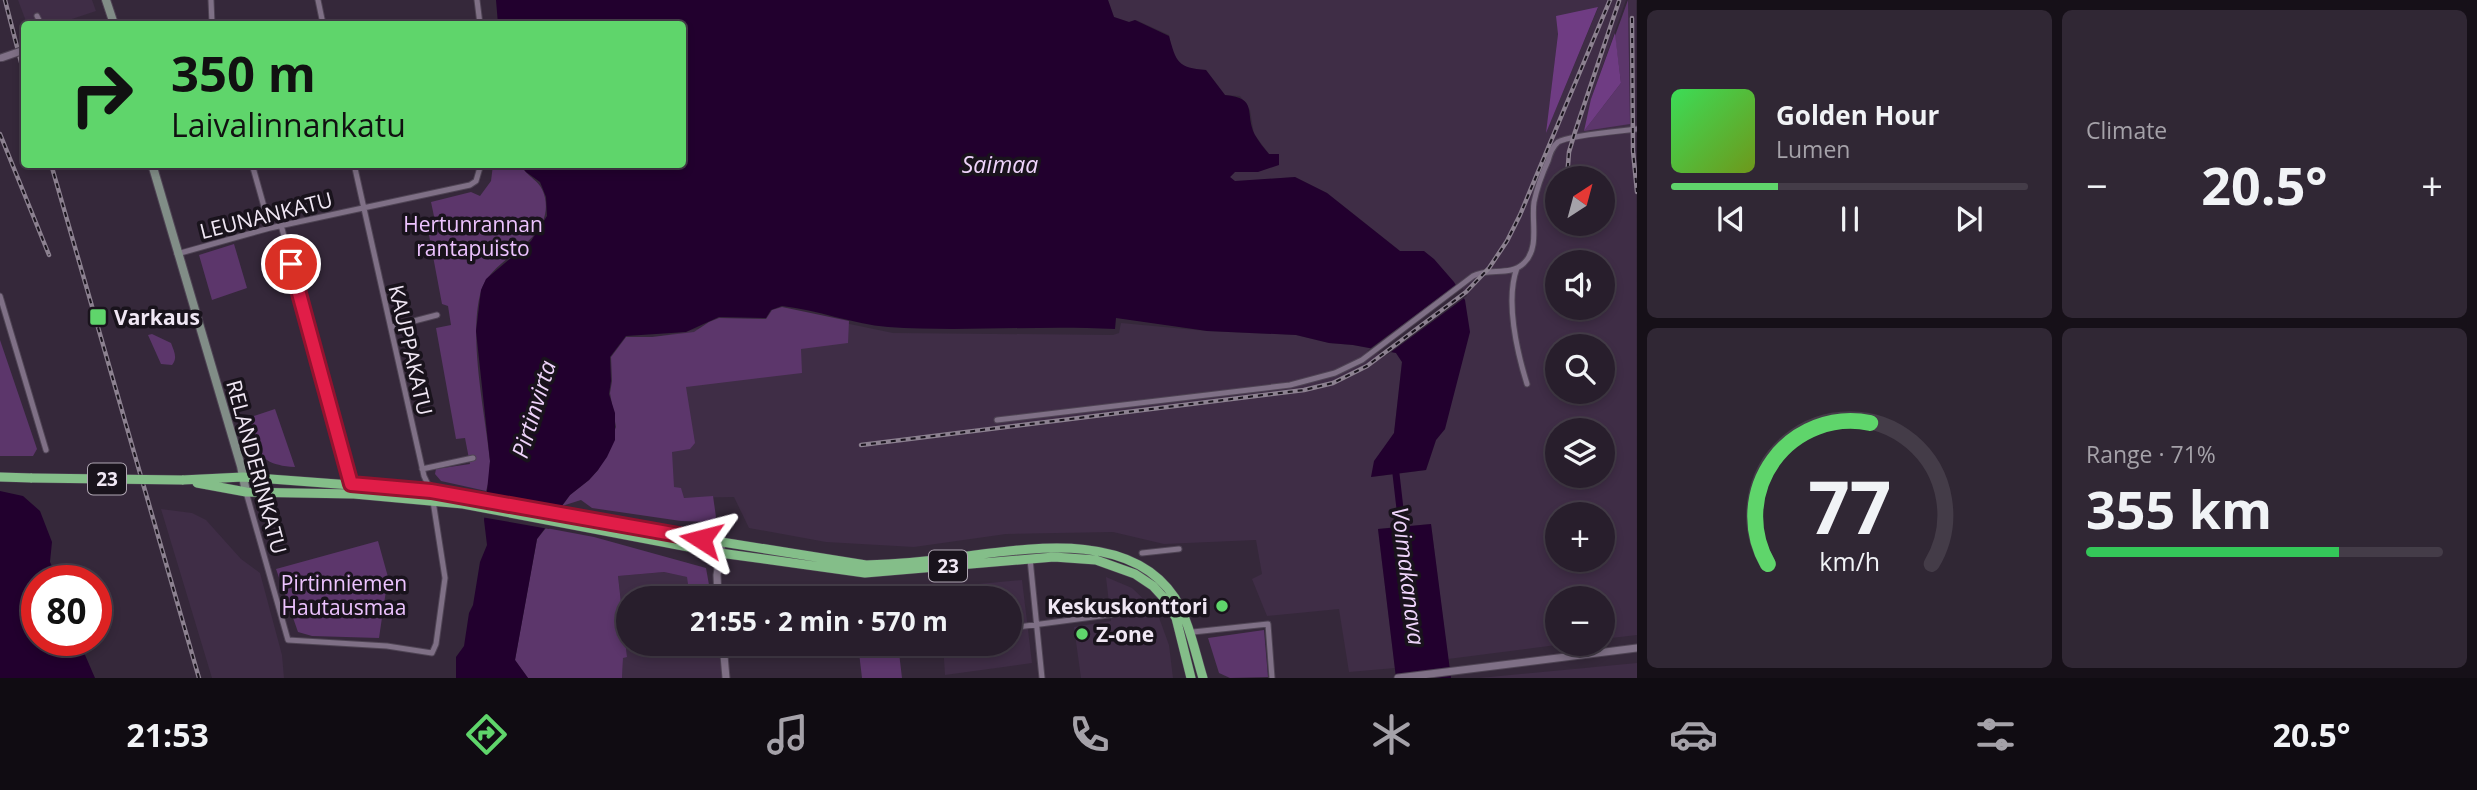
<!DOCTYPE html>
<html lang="en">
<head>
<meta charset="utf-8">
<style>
	:root { --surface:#281e2c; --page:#302734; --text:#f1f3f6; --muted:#a5a2a9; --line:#443c48; --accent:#5fd56b }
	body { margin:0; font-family:"Open Sans",sans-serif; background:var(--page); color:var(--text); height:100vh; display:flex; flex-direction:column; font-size:26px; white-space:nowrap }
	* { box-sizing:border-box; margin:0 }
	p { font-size:23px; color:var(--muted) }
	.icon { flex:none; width:38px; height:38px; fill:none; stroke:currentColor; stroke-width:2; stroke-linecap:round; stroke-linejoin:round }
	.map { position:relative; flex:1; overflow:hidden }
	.panel { display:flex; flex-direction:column; gap:10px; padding:10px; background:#161018; width:840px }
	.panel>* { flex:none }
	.hud { position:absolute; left:21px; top:21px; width:665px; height:147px; border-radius:7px; box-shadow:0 4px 10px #0003,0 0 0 2px var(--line); background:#5fd56b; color:#111; overflow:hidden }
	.needle { width:46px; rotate:36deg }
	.tools { position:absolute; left:1545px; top:166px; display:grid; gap:14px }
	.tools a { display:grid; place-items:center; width:70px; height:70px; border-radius:50%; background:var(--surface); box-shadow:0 4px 10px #0003,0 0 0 2px var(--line); font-size:35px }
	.speed { position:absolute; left:21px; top:565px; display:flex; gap:14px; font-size:35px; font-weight:700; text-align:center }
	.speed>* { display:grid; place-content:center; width:91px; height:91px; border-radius:50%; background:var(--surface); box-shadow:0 4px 10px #0003,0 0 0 2px var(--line); line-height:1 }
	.speed .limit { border:10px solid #d22; background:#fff; color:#111 }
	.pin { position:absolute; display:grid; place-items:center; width:60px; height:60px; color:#fff; margin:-30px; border:4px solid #fff; border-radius:50%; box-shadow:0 2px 7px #0007 }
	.me { position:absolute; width:77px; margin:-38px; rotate:279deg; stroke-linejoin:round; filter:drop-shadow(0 0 5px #0008) }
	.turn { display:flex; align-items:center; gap:24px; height:147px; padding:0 35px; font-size:32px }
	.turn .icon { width:91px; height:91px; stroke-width:2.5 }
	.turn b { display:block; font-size:49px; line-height:60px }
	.big { font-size:52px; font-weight:700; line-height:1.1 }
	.panel .card { flex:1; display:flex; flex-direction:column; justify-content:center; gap:10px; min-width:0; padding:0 24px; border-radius:10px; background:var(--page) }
	.panel .dial { align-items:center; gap:0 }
	.dial svg { height:182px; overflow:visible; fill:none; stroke:var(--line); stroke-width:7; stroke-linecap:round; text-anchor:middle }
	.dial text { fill:var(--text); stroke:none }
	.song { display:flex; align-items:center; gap:21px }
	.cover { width:84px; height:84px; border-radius:10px; background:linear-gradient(135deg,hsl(130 70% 55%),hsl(80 70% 35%)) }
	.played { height:7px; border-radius:4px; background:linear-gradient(90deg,var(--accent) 30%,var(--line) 30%) }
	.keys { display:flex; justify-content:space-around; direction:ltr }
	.heat { display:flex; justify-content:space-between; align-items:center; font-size:38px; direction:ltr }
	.charge { height:10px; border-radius:5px; background:linear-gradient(90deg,#34c759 71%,var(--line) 0) }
	.panel .tiles { flex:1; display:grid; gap:10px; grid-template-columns:repeat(2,1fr) }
	.trip { position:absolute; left:616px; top:586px; width:406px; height:70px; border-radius:35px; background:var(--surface); box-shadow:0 4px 10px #0003,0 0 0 2px var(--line); font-weight:700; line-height:70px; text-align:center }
	.dock { display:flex; height:112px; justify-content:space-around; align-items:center; background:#100c12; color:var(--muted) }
	.dock .icon { width:49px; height:49px }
	.dock .selected { color:var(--accent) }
	.dock b { font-size:32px; color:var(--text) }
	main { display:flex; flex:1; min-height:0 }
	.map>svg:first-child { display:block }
	.built { fill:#3f2d46; fill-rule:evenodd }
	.green { fill:#5c366b }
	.forest { fill:#6f3c83 }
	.water { fill:#22002e }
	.pier { fill:#35283a }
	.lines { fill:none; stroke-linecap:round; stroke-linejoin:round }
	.canal { stroke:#22002e; stroke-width:7 }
	.minor-casing { stroke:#4f4454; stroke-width:7 }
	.tertiary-casing { stroke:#4f4454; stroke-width:9 }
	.secondary-casing { stroke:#4f4454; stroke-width:10 }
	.trunk-casing { stroke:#4f4454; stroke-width:10 }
	.minor { stroke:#7f7086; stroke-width:5 }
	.tertiary { stroke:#7f7086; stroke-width:7 }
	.secondary { stroke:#818d87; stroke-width:8 }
	.trunk { stroke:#84be89; stroke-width:9 }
	.rail-casing { stroke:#8c8190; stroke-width:4.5 }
	.rail { stroke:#19131c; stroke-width:2; stroke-dasharray:5; stroke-linecap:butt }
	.tertiary-bridge-casing { stroke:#4f4454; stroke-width:9; stroke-linecap:butt }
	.trunk-bridge-casing { stroke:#4f4454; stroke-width:10; stroke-linecap:butt }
	.tertiary-bridge { stroke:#7f7086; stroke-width:7 }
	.trunk-bridge { stroke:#84be89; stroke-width:9 }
	.route-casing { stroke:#92132f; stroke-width:18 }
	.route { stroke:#e11d48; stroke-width:12 }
	.poi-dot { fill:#5fd56b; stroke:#19131c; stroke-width:2.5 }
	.labels { text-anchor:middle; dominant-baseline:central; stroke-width:7; stroke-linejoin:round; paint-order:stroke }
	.shield { fill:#19131c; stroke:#b0a7b3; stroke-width:2 }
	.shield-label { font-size:19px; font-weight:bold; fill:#f0e7f4 }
	.street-label { font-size:21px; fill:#f0e7f4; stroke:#19131c }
	.park-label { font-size:21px; fill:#edc3ff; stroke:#19131c }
	.poi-label { font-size:21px; font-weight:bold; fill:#f0e7f4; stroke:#19131c; text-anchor:start }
	.water-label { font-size:23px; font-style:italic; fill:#eed3fa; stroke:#19131c }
</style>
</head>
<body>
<main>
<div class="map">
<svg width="1637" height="678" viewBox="0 0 1637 678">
	<rect width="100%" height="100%" fill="#35283a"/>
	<!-- built -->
	<path class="built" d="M 18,0 L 92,0 L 96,11 L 57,24 L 27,24 Z
		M 1108,0 L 1626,0 L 1591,99 L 1630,124 L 1628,0 L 1636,0 L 1637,635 L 1603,639 L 1603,598 L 1558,598 L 1558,644 L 1564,644 L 1448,659 L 1431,524 L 1378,529 L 1395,668 L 1349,672 L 1339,609 L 1267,616 L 1252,579 L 1262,574 L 1256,540 L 1164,544 L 1113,532 L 1006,534 L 914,547 L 826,542 L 749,528 L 734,497 L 683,498 L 622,442 L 636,341 L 738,321 L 767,321 L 782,310 L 893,333 L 1113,335 L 1119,333 L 1121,323 L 1207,331 L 1296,335 L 1329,343 L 1353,345 L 1396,353 L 1402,362 L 1394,433 L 1385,447 L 1371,477 L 1426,470 L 1436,440 L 1445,429 L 1400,251 L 1327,193 L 1295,177 L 1235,182 L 1230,177 L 1235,172 L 1258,172 L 1269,154 L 1254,134 L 1250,110 L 1240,96 L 1225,95 L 1206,70 L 1188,69 L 1180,64 L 1173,54 L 1169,35 L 1136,20 L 1129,22 L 1114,17 ZM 1598,8 L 1547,130 L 1558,33 ZM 1558,178 L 1603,178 L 1603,224 L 1558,224 ZM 1558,262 L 1603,262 L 1603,308 L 1558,308 ZM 1558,346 L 1603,346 L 1603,392 L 1558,392 ZM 1558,430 L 1603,430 L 1603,476 L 1558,476 ZM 1558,514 L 1603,514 L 1603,560 L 1558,560 Z
		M 161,509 L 192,513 L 206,520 L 241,559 L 260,573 L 282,655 L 284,678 L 212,678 Z
		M 664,572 L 688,577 L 690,598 L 711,596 L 712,598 L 628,598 L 628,644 L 718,644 L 722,678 L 622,678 L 623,657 L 627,657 L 618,576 Z
		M 1106,577 L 1132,588 L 1157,612 L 1169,645 L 1173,678 L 1081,678 L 1074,627 L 1111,621 Z
		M 1022,580 L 1032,663 L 945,675 L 943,644 L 1010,644 L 1010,598 L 958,598 L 957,586 Z
		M 1637,663 L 1637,678 L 1479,678 Z"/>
	<!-- green -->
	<path class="green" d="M 1628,0 L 1630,124 L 1584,131 L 1621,83 L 1615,36 Z
		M 493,165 L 521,165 C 527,178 542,180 545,198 C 554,243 491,256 481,291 C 468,337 485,412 490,461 L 489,481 L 486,491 L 441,481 L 435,474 L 436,469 L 470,464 L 465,438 L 456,439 L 436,328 L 451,325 L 448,306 L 442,304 L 429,235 L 435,221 L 431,202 L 471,192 L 480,196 L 491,181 Z
		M 234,244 L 247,288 L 212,300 L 199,255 Z
		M 782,307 L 849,321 L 848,343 L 801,349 L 802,373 L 686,387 L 695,443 L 690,449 L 672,452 L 674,487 L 681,488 L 684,498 L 713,496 L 716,517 L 712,522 L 681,521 L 592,508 L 581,500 L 562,506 L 570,495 L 589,480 L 598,470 L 616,427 L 610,393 L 612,381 L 611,357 L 626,337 L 652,337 L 694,332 L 709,322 L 719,318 L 766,319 L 772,310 Z
		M 152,334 L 171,343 C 174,351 178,358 172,365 L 161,364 L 148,335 Z
		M 0,340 L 37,449 L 33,456 L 0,456 Z
		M 275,409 L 295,467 C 258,465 256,450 245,419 Z
		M 546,528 L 594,537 L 706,568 L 711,596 L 690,598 L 687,577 L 664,572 L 618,576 L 627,657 L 623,658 L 622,678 L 528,678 L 515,660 L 537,539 Z
		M 378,541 L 388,577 L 379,638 L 312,636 L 298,632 L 276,569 Z
		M 1264,630 L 1268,677 L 1230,678 L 1219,673 L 1208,638 Z
		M 858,644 L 898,644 L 902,678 L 862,678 Z"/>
	<!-- forest -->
	<path class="forest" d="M 1598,7 L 1546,133 L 1558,34 L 1556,16 Z
		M 1615,33 L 1621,83 L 1584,131 L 1591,99 Z"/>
	<!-- water -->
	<path class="water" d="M 496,0 L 1108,0 L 1114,17 L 1129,22 L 1135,20 L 1169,36 C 1176,62 1178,68 1206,70 L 1225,95 C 1259,98 1244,113 1255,135 C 1259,142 1264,148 1269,154 L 1279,154 L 1279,165 L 1258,172 L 1235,172 L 1230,177 L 1235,181 L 1295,177 L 1327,193 L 1400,251 L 1424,251 L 1434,259 L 1454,282 L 1465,300 L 1470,332 L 1445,429 L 1436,440 L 1426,470 L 1371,477 L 1374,461 L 1394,433 L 1402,362 L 1396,353 L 1353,345 L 1329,343 L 1296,335 L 1207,331 L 1116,318 L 1115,329 C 1039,325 963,332 888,327 C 852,324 818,310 782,306 L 771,310 L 766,318 L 719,317 L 686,332 L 626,336 L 610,357 L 611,381 L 609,394 L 615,413 L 615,440 L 607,457 L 598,470 L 589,480 L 570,495 L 537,539 L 515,660 L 528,678 L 456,678 L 456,657 L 464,646 L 469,613 L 473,605 L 480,562 L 487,545 L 484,520 L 490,461 L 476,331 L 481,290 L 486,279 L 531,241 L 547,216 L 546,197 L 540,182 L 526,172 L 520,165 L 682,164 L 682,24 L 498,24 Z
		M 0,491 L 23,496 L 40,511 L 52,542 L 50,562 L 59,581 L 37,581 L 37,640 L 79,641 L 95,678 L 0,678 Z
		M 1431,524 L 1451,678 L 1396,678 L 1378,529 Z"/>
	<!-- pier -->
	<path class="pier" d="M 1459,283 L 1467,296 L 1387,355 L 1367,351 Z
		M 484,492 L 566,507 L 549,529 L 481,517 Z"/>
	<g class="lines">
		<!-- canal -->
		<path class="canal" d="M 1396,474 L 1403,535"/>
		<!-- minor casing -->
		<g class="minor-casing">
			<path id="minor" d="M 211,0 L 212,24
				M 318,0 L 323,24
				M 477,0 L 480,24
				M 37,16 L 41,24
				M 252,164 L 270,228
				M 354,164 L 424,476 L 431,491
				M 281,225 L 352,485
				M 177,254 L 270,228 L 470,185 L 476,181 L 481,164
				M 1517,268 C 1505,300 1517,352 1527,384
				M 0,296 L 46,450
				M 391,327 L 437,315
				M 997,420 L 1290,385 L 1335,373 L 1362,360 L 1473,276 C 1489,267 1510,277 1524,263 C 1540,248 1531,221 1534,202 C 1537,188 1542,174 1548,161 C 1550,154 1552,147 1558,142 C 1569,135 1621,131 1637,129
				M 422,469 L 473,458
				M 246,492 L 288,640 L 387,646 L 432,653 L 436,644 L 445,578 L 433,501
				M 1142,553 L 1179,549
				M 1030,559 L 1042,678
				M 1010,628 L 1131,612
				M 1193,632 L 1268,624 L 1272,678"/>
		</g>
		<!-- tertiary casing -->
		<g class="tertiary-casing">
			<path id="tertiary" d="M 718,598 L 717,575 L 722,543
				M 723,644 L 726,678
				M 1398,678 L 1637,648"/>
		</g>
		<!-- secondary casing -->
		<g class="secondary-casing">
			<path id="secondary" d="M 106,0 L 114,24
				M 152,164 L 241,466 L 246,492"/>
		</g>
		<!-- trunk casing -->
		<g class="trunk-casing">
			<path id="trunk" d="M 0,477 L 32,478
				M 182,480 L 243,477 L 431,491 L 597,522 L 866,565 C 895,564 922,562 951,558 C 1020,550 1129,527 1175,598 C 1189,621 1195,652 1203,678
				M 197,483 L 246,492 L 354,494 L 463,504 L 720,553 L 865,573 L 1054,557 L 1096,560 L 1135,574 L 1153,586 L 1164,598 L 1176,618 L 1191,678"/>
		</g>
		<!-- minor -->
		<use href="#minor" class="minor"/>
		<!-- tertiary -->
		<use href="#tertiary" class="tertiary"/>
		<!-- secondary -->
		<use href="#secondary" class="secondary"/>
		<!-- trunk -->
		<use href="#trunk" class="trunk"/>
		<!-- rail casing -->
		<g class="rail-casing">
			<path id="rail" d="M 5,0 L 24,74
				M 1632,18 L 1633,151 L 1637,192
				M 0,134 L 49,255
				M 51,164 L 199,678
				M 1567,178 L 1569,152 L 1575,132 L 1619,1
				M 861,445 L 1304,390 L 1333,383 L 1367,366 L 1466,292 L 1489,268 L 1507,241 L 1520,215 L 1610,0"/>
		</g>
		<!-- rail -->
		<use href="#rail" class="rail"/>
		<!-- tertiary-bridge casing -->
		<g class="tertiary-bridge-casing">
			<path id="tertiary-bridge" d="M 1,58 L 24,50"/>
		</g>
		<!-- trunk-bridge casing -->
		<g class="trunk-bridge-casing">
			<path id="trunk-bridge" d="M 32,478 L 182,480"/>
		</g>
		<!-- tertiary-bridge -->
		<use href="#tertiary-bridge" class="tertiary-bridge"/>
		<!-- trunk-bridge -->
		<use href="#trunk-bridge" class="trunk-bridge"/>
	</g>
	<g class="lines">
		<!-- route casing -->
		<g class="route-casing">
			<path id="route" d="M 291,264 L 351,484 L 431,491 L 701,539"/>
		</g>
		<!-- route -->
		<use href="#route" class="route"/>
	</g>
	<!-- markers -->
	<g class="poi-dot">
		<rect x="89" y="308" width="18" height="18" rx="3.5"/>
		<circle cx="1222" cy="606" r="7"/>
		<circle cx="1082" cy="634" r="7"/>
	</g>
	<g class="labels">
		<!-- shield labels -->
		<g class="shield">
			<rect x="88" y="463.5" width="38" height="31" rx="5"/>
			<rect x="929" y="550.5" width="38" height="31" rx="5"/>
		</g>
		<g class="shield-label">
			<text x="107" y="479">23</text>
			<text x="948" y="566">23</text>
		</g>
		<!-- street labels -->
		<g class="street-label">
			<text transform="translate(266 215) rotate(-14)">LEUNANKATU</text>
			<text transform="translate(411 350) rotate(77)">KAUPPAKATU</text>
			<text transform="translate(257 467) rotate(75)">RELANDERINKATU</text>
		</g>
		<!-- park labels -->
		<g class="park-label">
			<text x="473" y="224">Hertunrannan<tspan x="473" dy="24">rantapuisto</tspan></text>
			<text x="344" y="583">Pirtinniemen<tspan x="344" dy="24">Hautausmaa</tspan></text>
		</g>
		<!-- poi labels -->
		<g class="poi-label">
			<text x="114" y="317">Varkaus</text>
			<text x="1208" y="606" text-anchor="end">Keskuskonttori</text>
			<text x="1096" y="634">Z-one</text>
		</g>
		<!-- water labels -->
		<g class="water-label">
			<text x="1000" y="164">Saimaa</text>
			<text transform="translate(533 409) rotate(-73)">Pirtinvirta</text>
			<text transform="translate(1409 576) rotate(83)">Voimakanava</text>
		</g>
	</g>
</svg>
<div class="tools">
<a><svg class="needle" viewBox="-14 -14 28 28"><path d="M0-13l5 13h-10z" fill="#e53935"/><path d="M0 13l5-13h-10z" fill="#a5a2a9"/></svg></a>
<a><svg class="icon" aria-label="sound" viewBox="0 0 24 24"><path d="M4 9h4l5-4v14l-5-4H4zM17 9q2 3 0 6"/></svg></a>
<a><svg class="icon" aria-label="search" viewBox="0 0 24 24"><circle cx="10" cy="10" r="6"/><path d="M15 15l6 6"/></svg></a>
<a><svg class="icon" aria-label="layers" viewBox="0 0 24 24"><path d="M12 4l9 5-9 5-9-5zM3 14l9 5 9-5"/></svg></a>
<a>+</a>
<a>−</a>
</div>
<div class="speed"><div class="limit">80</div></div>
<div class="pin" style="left:291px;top:264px;background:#d93025"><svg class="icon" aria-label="arrive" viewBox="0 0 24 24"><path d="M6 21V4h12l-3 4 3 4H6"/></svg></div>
<svg class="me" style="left:701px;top:539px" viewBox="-20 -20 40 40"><path d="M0-17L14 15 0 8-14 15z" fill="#e11d48" stroke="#fff" stroke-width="4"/></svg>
<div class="trip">21:55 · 2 min · 570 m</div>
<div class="hud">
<div class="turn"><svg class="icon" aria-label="right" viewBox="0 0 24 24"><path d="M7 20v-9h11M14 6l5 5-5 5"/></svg><div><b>350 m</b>Laivalinnankatu</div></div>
</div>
</div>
<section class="panel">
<div class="tiles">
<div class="card">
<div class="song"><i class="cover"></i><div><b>Golden Hour</b><p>Lumen</p></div></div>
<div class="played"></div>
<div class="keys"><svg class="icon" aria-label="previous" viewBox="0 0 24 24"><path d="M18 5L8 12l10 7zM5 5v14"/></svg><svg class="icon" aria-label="pause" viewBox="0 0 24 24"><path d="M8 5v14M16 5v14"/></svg><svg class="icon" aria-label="next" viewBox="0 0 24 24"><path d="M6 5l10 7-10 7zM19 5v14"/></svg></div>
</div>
<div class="card"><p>Climate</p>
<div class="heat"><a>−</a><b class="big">20.5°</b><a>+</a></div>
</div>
<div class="card dial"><svg viewBox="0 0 100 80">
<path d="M14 69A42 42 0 1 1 86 69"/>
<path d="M14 69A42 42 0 0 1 59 7" stroke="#5fd56b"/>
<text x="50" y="56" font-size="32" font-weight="700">77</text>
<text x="50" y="72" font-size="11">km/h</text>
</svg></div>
<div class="card"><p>Range · 71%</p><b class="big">355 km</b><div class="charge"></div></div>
</div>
</section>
</main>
<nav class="dock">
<b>21:53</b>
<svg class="icon selected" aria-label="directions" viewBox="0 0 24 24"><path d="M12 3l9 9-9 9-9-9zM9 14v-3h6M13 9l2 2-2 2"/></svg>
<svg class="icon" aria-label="music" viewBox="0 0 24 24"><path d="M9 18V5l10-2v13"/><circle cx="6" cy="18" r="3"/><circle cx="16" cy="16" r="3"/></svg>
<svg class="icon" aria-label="phone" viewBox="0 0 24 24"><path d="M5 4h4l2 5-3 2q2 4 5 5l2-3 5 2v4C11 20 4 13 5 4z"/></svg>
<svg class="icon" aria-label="climate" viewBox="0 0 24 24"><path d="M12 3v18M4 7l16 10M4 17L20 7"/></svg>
<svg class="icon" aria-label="car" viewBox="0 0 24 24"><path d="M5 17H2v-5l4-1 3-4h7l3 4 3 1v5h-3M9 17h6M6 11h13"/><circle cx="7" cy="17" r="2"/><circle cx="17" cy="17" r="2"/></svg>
<svg class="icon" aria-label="filters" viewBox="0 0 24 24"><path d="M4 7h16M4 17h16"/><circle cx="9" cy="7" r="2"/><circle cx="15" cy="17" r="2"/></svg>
<b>20.5°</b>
</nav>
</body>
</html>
